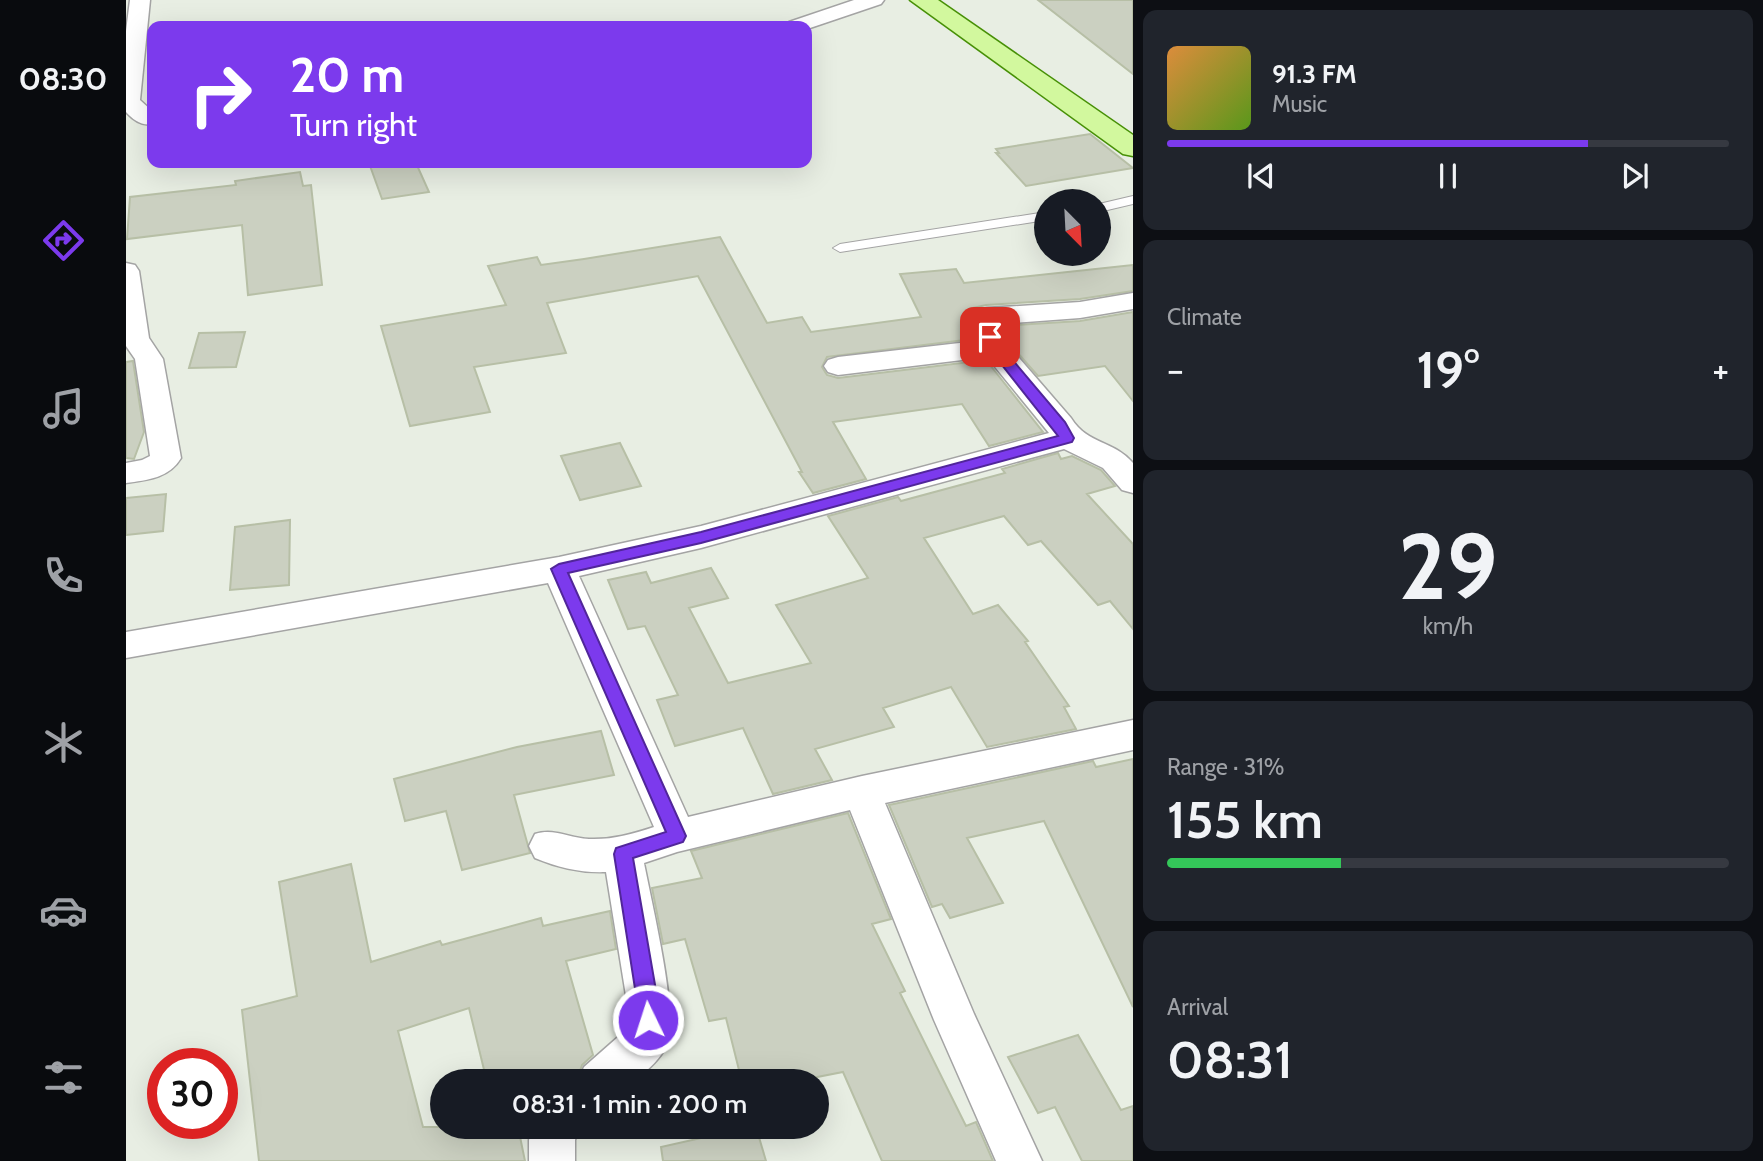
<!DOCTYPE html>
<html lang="en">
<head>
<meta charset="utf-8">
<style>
	:root { --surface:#171b24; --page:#20242c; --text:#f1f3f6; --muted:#9ea1a6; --line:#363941; --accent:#7c3aed }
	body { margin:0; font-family:Cabin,sans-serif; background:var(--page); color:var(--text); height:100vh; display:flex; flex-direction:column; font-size:26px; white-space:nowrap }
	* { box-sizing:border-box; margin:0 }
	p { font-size:23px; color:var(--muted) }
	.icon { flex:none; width:38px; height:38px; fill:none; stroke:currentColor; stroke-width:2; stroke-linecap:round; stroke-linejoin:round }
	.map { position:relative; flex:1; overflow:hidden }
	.sheet { display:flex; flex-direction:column; gap:10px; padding:10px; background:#0d0f14; width:630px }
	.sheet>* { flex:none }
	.banner { position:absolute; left:21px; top:21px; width:665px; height:147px; border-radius:14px; box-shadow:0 7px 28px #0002; background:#7c3aed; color:#fff; overflow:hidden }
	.needle { width:46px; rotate:156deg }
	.fabs { position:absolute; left:908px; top:189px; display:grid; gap:14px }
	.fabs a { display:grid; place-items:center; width:77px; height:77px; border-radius:50%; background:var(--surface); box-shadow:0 7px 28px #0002; font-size:35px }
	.speed { position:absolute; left:21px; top:1048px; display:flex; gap:14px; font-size:35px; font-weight:700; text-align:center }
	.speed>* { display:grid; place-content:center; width:91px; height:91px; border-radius:50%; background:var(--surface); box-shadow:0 7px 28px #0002; line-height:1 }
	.speed .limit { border:10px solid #d22; background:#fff; color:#111 }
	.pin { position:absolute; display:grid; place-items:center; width:60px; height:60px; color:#fff; margin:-30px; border-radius:14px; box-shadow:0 4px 10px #0006 }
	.me { position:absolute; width:77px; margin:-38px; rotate:356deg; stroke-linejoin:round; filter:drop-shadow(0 0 5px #0008) }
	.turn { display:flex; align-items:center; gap:24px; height:147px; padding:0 28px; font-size:32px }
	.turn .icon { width:91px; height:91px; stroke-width:2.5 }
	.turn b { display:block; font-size:49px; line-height:60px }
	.big { font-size:52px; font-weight:600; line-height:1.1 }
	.sheet .widget { flex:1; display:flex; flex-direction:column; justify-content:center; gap:10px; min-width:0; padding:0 24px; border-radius:14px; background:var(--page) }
	.sheet .dial { align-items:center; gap:0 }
	.dial b { font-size:91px; line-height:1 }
	.song { display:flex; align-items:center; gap:21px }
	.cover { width:84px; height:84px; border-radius:10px; background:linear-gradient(135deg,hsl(30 70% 55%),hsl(90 70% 35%)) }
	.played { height:7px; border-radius:4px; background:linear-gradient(90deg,var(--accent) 75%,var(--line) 75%) }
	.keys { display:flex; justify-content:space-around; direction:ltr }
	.heat { display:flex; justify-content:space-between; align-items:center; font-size:38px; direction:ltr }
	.charge { height:10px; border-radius:5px; background:linear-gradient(90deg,#34c759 31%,var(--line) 0) }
	.trip { position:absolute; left:304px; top:1069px; width:399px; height:70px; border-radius:35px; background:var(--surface); box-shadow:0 7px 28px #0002; font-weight:600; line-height:70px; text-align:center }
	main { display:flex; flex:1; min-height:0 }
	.menu { display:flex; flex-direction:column; width:126px; justify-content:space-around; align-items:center; background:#090b0e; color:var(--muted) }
	.menu .icon { width:49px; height:49px }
	.menu .selected { color:var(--accent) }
	.menu b { font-size:32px; color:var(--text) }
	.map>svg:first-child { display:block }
	.building { fill:#cbd0c1; stroke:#b7bfa6; stroke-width:2 }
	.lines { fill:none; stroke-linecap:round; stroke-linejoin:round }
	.lane-casing { stroke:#a4a4a4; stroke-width:2 }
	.street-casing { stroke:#a4a4a4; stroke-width:3 }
	.primary-casing { stroke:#479006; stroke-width:3 }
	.lane { fill:#fff; fill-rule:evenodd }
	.street { fill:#fff; fill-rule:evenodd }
	.primary { fill:#d2f89e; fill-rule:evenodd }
	.route { fill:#7c3aed; stroke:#51269a; stroke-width:2 }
</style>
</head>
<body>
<main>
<nav class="menu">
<b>08:30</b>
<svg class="icon selected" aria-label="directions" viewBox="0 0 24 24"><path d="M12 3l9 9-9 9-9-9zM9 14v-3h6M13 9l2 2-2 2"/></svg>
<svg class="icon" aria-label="music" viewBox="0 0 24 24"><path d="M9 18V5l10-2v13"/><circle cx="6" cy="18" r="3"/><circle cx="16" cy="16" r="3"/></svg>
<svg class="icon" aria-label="phone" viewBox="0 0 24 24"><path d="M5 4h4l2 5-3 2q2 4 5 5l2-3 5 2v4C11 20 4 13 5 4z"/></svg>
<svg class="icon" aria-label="climate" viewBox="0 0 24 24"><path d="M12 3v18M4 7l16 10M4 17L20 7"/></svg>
<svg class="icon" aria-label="car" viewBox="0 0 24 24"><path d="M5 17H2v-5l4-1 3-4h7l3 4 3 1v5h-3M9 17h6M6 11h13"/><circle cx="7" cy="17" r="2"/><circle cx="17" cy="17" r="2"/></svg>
<svg class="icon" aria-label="filters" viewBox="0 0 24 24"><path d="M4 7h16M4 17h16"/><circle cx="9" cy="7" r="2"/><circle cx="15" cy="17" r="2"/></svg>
</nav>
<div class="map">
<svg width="1007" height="1161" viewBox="0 0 1007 1161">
	<rect width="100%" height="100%" fill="#e8eee3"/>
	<!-- building -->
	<path class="building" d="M 912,0 L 1007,0 L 1007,74 Z
		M 964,134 L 1007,168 L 900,186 L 870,153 L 873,153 L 870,149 Z
		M 243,163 L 290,163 L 303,192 L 256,199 Z
		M 174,172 L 177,186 L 185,185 L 196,285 L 122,295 L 116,225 L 1,239 L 4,197 L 110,185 L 109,181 Z
		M 594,237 L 641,323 L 676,317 L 685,332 L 795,317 L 774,274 L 830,269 L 838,283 L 1007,265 L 1007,291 L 954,299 L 860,305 L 843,309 L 838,317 L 847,339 L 701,357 L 696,367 L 701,375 L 712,378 L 860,360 L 917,432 L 863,446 L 836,404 L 707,422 L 740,479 L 687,493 L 673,472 L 676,472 L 572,276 L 421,303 L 440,353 L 348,367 L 364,412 L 284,426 L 255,326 L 380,305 L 362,266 L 411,257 L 415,265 L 458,259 Z
		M 1007,312 L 1007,401 L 979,366 L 912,376 L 883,343 L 875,326 L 954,321 Z
		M 119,332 L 110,367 L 63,368 L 73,333 Z
		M 7,361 L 18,432 L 8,459 L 0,458 L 0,362 Z
		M 494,443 L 515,486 L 454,500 L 435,456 Z
		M 932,453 L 935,459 L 946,456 L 975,470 L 989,486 L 961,494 L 1007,544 L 1007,629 L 984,601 L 972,605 L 915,541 L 902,545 L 878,516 L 798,538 L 847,614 L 872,605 L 902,641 L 899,642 L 943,706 L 938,707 L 950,729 L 861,747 L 825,687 L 757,708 L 768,727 L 689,749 L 706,780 L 647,794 L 617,728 L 549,746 L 531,700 L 552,695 L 519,626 L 502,629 L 482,580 L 520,572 L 525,583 L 585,568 L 602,598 L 563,608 L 602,683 L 685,663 L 650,605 L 742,578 L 702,516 L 772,497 L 775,501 L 879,473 L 876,469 Z
		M 40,494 L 37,531 L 0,535 L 0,498 Z
		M 164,520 L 163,585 L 104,590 L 109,527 Z
		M 475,731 L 488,775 L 388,795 L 404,853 L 336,870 L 320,811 L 279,821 L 268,779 L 391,747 Z
		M 1007,759 L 1007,1007 L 918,821 L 841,838 L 877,903 L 824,918 L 816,904 L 806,907 L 763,805 L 967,761 L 970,767 Z
		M 722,813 L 765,919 L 746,924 L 779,991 L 774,993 L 840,1126 L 850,1122 L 867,1161 L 756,1161 L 717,1072 L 666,1082 L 616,1082 L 600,1018 L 583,1021 L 559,939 L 537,944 L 526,888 L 576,878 L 565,851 Z
		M 225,864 L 245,962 L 314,941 L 316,945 L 415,918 L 417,926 L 484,911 L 490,949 L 440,961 L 467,1055 L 456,1065 L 453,1074 L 424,1082 L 361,1082 L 343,1008 L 272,1031 L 297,1127 L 392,1127 L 399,1161 L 133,1161 L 116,1010 L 171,996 L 153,882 Z
		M 952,1035 L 995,1110 L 1007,1106 L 1007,1161 L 956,1161 L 929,1107 L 912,1113 L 882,1057 Z
		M 624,1127 L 630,1127 L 640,1161 L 537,1161 L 535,1147 Z"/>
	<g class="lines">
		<!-- lane casing -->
		<g class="lane-casing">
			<path id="lane" d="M 1007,196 L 1007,204 L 973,212 L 973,204 Z
				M 920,212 L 920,220 L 714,252 L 707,248 L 714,244 Z"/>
		</g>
		<!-- street casing -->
		<g class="street-casing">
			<path id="street" d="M 4,0 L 24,0 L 14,100 L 26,111 L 26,124 C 16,126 7,120 0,112 L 0,31 Z
				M 728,0 L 758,0 L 755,4 L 681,29 L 681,26 L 659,26 L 663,22 Z
				M 0,263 L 9,265 L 13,271 L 23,338 L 37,359 L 55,458 C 43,478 22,480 0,483 L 0,463 L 16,460 L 24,456 L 9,359 L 0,346 Z
				M 1007,293 L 1007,309 L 954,318 L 871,324 L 881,344 L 945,418 C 962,445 987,440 1007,463 L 1007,493 L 996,490 L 977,468 L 938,449 L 575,548 L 453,576 L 562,817 L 736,776 L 1007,720 L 1007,750 L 759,803 L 848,1014 L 916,1161 L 870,1161 L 808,1020 L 724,810 L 551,852 L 518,863 C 525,899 552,1012 542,1041 C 537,1058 521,1070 508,1082 L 452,1082 L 458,1067 L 500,1030 L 501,1002 L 480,872 C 455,873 433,868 409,858 L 403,846 L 409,834 C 428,828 443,838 463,839 C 486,840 506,834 528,827 L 422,583 L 0,658 L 0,632 L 433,557 L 575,526 L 923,433 L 861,357 L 712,375 L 702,372 L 698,366 L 702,360 L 712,357 L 851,341 L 840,318 L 844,312 L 861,308 L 954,302 Z
				M 407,1127 L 453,1127 L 449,1140 L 449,1161 L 403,1161 L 403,1140 Z"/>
		</g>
		<!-- primary casing -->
		<g class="primary-casing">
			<path id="primary" d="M 784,0 L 812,0 L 1007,135 L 1007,156 L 997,154 Z"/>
		</g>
		<!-- lane -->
		<use href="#lane" class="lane"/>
		<!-- street -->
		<use href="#street" class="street"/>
		<!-- primary -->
		<use href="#primary" class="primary"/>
	</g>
	<!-- route -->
	<path class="route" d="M 864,333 L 869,334 L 874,345 L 939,422 L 948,438 L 946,442 L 575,543 L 442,573 L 560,836 L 557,842 L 507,858 L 532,1002 L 532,1020 L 529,1027 L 522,1029 L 515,1027 L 488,854 L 490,848 L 540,832 L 425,569 L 433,564 L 575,532 L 932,436 L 861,346 L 857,337 Z"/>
</svg>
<div class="fabs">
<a><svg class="needle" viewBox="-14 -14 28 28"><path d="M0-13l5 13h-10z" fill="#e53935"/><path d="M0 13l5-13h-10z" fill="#9ea1a6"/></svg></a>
</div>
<div class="speed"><div class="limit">30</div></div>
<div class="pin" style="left:864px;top:337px;background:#d93025"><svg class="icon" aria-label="arrive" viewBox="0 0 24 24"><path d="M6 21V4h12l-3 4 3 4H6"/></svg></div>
<svg class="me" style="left:522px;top:1020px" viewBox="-20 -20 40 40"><circle r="17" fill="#7c3aed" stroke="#fff" stroke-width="3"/><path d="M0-11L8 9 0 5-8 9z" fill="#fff"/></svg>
<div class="trip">08:31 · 1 min · 200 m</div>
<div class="banner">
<div class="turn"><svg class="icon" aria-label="right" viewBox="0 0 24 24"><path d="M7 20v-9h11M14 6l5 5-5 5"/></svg><div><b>20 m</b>Turn right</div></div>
</div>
</div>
<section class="sheet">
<div class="widget">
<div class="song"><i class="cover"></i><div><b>91.3 FM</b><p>Music</p></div></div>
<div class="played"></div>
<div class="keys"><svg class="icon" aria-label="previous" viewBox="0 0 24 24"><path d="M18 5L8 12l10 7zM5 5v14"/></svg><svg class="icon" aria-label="pause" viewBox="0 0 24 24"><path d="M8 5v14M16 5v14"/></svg><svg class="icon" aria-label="next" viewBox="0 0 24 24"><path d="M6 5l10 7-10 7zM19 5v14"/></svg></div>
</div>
<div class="widget"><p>Climate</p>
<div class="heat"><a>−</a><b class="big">19°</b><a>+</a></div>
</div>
<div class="widget dial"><b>29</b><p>km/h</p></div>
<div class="widget"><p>Range · 31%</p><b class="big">155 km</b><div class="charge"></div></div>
<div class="widget"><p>Arrival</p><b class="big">08:31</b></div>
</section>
</main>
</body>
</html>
